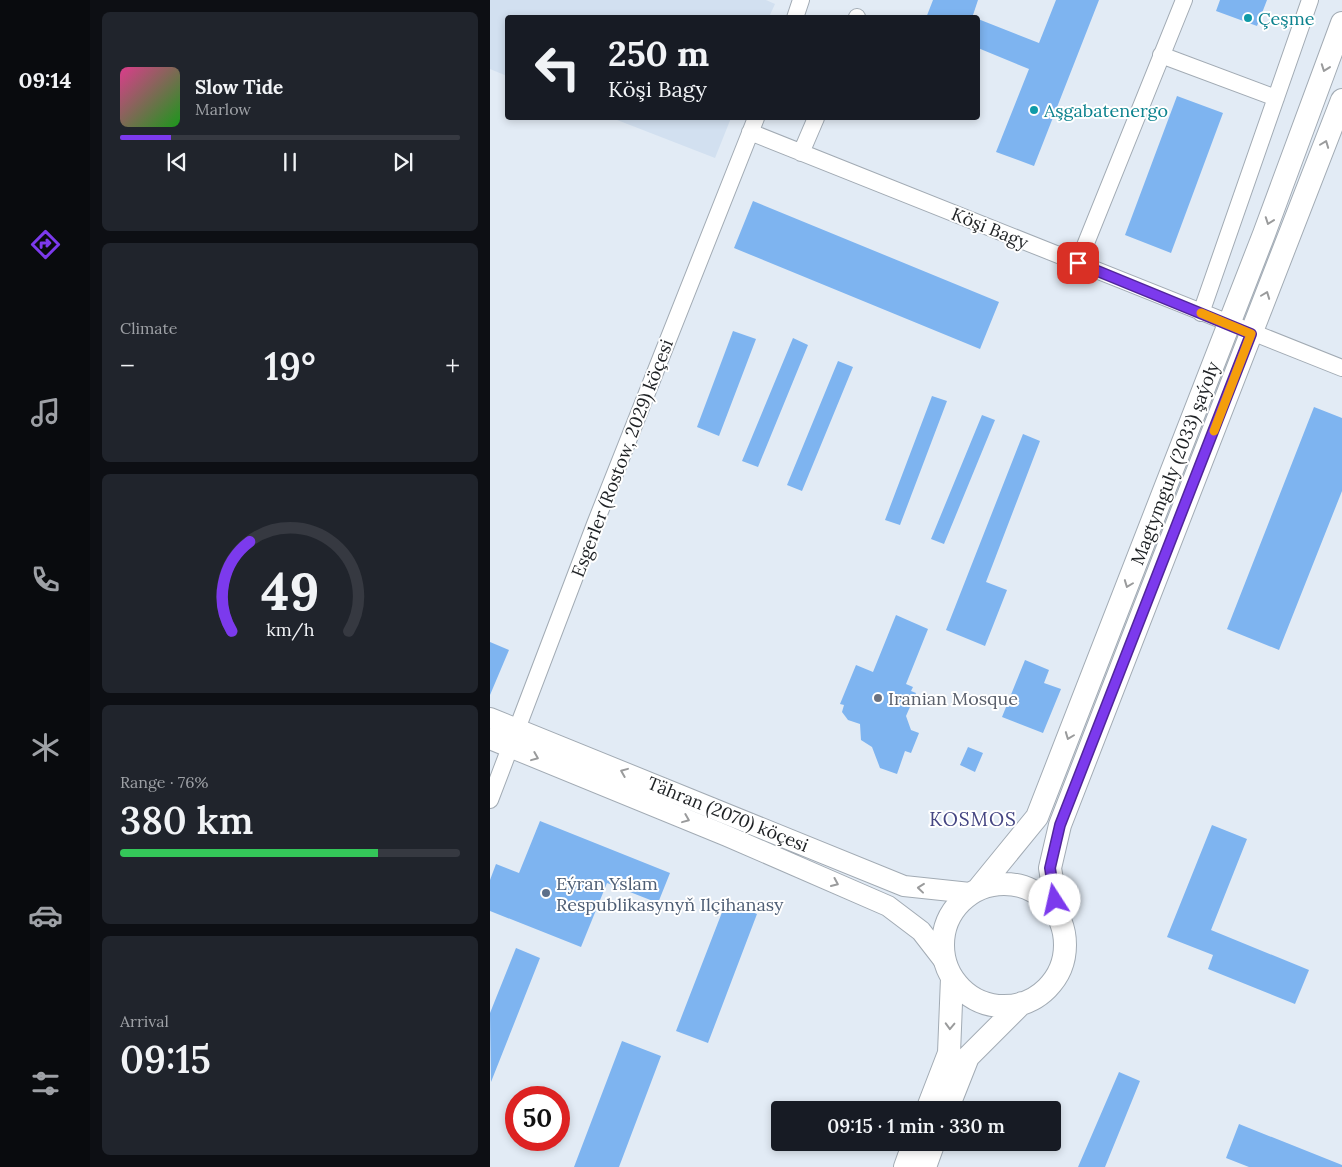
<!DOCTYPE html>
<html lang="en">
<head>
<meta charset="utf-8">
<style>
	:root { --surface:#171b24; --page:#20242c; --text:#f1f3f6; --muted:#9ea1a6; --line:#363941; --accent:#7c3aed }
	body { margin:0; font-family:Lora,serif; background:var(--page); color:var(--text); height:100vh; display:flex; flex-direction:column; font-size:19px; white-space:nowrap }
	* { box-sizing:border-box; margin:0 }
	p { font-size:16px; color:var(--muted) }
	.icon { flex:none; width:28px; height:28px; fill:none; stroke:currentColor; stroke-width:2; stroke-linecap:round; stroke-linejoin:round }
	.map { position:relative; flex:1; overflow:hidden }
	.details { display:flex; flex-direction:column; gap:12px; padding:12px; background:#0d0f14; width:400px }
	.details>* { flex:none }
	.hud { position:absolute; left:15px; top:15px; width:475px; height:105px; border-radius:5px; box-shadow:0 2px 8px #0003; background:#171b24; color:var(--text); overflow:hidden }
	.speed { position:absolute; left:15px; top:1086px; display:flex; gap:10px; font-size:25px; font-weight:700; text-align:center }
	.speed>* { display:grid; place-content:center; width:65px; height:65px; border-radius:50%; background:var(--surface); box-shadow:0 2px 8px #0003; line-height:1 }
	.speed .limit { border:8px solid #d22; background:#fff; color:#111 }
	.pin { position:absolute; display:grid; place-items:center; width:42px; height:42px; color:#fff; margin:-21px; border-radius:10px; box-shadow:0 2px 8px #0006 }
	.me { position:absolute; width:55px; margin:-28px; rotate:350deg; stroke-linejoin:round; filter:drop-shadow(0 0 4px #0008) }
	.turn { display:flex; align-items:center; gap:18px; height:105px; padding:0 20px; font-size:22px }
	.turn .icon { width:65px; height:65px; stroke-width:2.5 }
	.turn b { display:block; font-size:35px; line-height:42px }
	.big { font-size:38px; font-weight:600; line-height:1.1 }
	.details .card { flex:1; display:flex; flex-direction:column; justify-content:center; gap:8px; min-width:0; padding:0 18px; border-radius:8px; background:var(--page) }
	.details .dial { align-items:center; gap:0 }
	.dial svg { height:130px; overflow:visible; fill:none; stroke:var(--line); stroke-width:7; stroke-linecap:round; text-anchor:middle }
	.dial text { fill:var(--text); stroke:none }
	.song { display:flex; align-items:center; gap:15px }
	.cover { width:60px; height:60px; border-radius:8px; background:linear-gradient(135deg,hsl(330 70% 55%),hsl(120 70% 35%)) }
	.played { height:5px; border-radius:2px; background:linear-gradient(90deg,var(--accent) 15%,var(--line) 15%) }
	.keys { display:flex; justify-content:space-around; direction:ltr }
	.heat { display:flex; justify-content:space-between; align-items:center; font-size:28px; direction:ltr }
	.charge { height:8px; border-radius:4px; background:linear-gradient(90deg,#34c759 76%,var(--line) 0) }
	.trip { position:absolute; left:281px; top:1101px; width:290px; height:50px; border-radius:5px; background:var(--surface); box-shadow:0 2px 8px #0003; font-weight:600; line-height:50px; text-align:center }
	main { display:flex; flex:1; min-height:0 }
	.menu { display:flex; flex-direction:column; width:90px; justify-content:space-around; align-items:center; background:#090b0e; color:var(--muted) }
	.menu .icon { width:35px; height:35px }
	.menu .active { color:var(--accent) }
	.menu b { font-size:22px; color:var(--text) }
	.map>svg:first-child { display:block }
	.built { fill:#d2e0f0 }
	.building { fill:#7eb4f0 }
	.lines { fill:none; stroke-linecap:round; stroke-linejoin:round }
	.minor-casing { stroke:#a2abb4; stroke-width:18 }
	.tertiary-casing { stroke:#a2abb4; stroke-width:22 }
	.secondary-casing { stroke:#a2abb4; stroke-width:24 }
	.minor { stroke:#fff; stroke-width:16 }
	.tertiary { stroke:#fff; stroke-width:20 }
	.secondary { stroke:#fff; stroke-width:22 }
	.oneway { stroke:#9a9b9c }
	.route-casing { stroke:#51269a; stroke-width:12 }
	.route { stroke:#7c3aed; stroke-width:9 }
	.slow { stroke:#f59e0b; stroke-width:9 }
	.culture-dot { fill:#0f9aa8; stroke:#fff; stroke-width:2 }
	.worship-dot { fill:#6b7280; stroke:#fff; stroke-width:2 }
	.service-dot { fill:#5c6f8a; stroke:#fff; stroke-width:2 }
	.labels { text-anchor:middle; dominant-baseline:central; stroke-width:4; stroke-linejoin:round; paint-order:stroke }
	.culture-label { font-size:18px; fill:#0d838f; stroke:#fff; text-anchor:start }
	.street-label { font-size:18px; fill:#1e2124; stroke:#fff }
	.worship-label { font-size:18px; fill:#5b616d; stroke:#fff; text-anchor:start }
	.service-label { font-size:18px; fill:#4e5e75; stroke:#fff; text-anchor:start }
	.neighbourhood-label { font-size:19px; letter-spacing:1px; fill:#444582; stroke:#fff }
</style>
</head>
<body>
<main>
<nav class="menu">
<b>09:14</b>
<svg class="icon active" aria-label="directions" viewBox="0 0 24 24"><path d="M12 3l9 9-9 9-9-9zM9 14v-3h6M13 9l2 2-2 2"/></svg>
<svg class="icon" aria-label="music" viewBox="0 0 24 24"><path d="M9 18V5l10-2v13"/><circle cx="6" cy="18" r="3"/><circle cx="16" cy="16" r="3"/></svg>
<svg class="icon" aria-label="phone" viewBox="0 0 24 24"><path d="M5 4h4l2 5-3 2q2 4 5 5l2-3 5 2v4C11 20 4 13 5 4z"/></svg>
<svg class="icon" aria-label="climate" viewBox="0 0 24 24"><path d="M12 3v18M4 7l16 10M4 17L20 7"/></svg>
<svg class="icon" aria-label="car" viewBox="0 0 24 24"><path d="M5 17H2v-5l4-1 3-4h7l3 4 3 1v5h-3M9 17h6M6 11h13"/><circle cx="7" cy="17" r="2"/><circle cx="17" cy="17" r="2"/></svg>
<svg class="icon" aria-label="filters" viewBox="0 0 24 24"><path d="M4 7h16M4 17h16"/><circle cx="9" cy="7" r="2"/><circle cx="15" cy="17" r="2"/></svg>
</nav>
<section class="details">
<div class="card">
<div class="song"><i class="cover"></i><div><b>Slow Tide</b><p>Marlow</p></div></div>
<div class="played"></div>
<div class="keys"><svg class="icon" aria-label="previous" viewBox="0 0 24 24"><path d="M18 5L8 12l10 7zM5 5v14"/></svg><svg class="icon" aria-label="pause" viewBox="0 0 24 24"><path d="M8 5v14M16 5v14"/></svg><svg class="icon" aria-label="next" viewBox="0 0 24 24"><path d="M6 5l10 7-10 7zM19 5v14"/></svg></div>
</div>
<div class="card"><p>Climate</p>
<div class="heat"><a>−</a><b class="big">19°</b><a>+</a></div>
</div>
<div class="card dial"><svg viewBox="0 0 100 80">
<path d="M14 69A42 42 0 1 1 86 69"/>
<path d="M14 69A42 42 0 0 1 25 14" stroke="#7c3aed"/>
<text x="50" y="56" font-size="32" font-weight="700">49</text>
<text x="50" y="72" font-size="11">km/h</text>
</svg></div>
<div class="card"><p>Range · 76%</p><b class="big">380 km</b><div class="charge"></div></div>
<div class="card"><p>Arrival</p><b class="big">09:15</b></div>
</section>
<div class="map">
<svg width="852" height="1167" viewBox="0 0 852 1167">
	<rect width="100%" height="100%" fill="#e2ebf5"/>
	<!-- built -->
	<path class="built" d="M 0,0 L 276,0 L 285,4 L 279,17 L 18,18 L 17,76 L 0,69 Z
		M 122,118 L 241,118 L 225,158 Z"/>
	<!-- building -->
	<path class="building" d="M 443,0 L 488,0 L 482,18 L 436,18 Z
		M 566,0 L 609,0 L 544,166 L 506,152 L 539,69 L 488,48 L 488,19 L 549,43 Z
		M 730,0 L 777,0 L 767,26 L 726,11 Z
		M 687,96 L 733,113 L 681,253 L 635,235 Z
		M 263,201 L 509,302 L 490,349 L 244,248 Z
		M 243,331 L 266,339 L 229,436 L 207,427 Z
		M 303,338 L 318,345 L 268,467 L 252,461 Z
		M 348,361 L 363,367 L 312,491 L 297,485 Z
		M 442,396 L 457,401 L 410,525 L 395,520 Z
		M 824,407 L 852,418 L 852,491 L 789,650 L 737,629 Z
		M 492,415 L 505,420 L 454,544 L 441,539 Z
		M 533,434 L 550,441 L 496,582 L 517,590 L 495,646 L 456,630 Z
		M 406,615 L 438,629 L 416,684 L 423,687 L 421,691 L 426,693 L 416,716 L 421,730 L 429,733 L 421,753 L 415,751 L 407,774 L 390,768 L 382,747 L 371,740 L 370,724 L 358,720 L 352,712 L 354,705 L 350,704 L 366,665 L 383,672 Z
		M 0,642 L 19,650 L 0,695 Z
		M 535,660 L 559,670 L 554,683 L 571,689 L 553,733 L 512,717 Z
		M 478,747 L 493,753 L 485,772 L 470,765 Z
		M 50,821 L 180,873 L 168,903 L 117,883 L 91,947 L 0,911 L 0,880 L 6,864 L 29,873 Z
		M 722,825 L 757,839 L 721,930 L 819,970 L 805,1004 L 718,969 L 723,955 L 677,937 Z
		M 236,902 L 267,914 L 218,1043 L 186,1031 Z
		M 26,948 L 50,958 L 1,1082 L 0,1013 Z
		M 132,1041 L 171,1056 L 129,1167 L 84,1167 Z
		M 629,1072 L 650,1081 L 615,1167 L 588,1167 Z
		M 749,1124 L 852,1165 L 852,1167 L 759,1167 L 736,1158 Z"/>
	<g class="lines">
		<!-- minor casing -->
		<g class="minor-casing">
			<path id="minor" d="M 305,18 L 311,0
				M 367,18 L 367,17
				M 671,55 L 786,98
				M 260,132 L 852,368
				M 311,153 L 326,118
				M 588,263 L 694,0
				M 711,313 L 820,0
				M 0,800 L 105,524 L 266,118"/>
		</g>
		<!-- tertiary casing -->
		<g class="tertiary-casing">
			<path id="tertiary" d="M 0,718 L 414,886 L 480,893
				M 0,739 L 237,836 L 398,906 L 431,931 L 455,962"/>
		</g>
		<!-- secondary casing -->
		<g class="secondary-casing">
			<path id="secondary" d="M453 945a61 61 0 1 1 122 0a61 61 0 1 1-122 0Z
				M 489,888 L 547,817 L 774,234 L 852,23
				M 568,916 L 560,868 L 570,825 L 852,100
				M 437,1110 L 459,1053 L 462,978
				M 457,1110 L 478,1057 L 532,1003
				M 415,1167 L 424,1142
				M 435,1167 L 444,1142"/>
		</g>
		<!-- minor -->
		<use href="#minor" class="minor"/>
		<!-- tertiary -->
		<use href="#tertiary" class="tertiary"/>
		<!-- secondary -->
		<use href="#secondary" class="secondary"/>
	</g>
	<!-- one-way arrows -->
	<defs><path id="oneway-chevron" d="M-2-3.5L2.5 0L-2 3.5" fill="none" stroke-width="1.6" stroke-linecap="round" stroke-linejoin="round" transform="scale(1.25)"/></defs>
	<g class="oneway">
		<use href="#oneway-chevron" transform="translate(835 68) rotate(110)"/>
		<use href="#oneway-chevron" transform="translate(835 144) rotate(-69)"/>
		<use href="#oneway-chevron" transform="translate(779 221) rotate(110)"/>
		<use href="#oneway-chevron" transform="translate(776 295) rotate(-69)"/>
		<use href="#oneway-chevron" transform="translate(638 584) rotate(111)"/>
		<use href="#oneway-chevron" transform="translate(579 736) rotate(111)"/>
		<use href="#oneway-chevron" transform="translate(45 757) rotate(22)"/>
		<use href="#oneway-chevron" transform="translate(134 772) rotate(-158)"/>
		<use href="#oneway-chevron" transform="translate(196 819) rotate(22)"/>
		<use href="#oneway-chevron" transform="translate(345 883) rotate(24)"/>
		<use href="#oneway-chevron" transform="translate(431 888) rotate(-174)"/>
		<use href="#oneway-chevron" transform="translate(460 1026) rotate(92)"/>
	</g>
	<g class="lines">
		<!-- route casing -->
		<g class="route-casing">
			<path id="route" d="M 565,900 L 560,868 L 570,825 L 761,334 L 588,263"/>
		</g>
		<!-- route -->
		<use href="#route" class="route"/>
		<!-- slow -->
		<path class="slow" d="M 711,313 L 761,334 L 724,431"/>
	</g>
	<!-- markers -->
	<g class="culture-dot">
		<circle cx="758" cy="18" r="5"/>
		<circle cx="544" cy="110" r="5"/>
	</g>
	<circle class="worship-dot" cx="388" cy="698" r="5"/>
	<circle class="service-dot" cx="56" cy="893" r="5"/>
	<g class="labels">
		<!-- culture labels -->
		<g class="culture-label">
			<text x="768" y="18">Çeşme</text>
			<text x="554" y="110">Aşgabatenergo</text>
		</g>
		<!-- street labels -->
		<g class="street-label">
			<text transform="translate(500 228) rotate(22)">Köşi Bagy</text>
			<text transform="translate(132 458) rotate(-69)">Esgerler (Rostow, 2029) köçesi</text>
			<text transform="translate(685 463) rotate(-69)">Magtymguly (2033) şaýoly</text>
			<text transform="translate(238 814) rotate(22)">Tähran (2070) köçesi</text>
		</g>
		<!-- worship labels -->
		<g class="worship-label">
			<text x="398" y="698">Iranian Mosque</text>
		</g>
		<!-- service labels -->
		<g class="service-label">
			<text x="66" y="883">Eýran Yslam<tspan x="66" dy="21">Respublikasynyň Ilçihanasy</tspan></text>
		</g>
		<!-- neighbourhood labels -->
		<g class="neighbourhood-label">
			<text x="483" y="819">KOSMOS</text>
		</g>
	</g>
</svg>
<div class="speed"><div class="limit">50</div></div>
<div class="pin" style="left:588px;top:263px;background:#d93025"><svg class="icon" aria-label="arrive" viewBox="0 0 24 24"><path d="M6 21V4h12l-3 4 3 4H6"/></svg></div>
<svg class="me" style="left:565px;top:900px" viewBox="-20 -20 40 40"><circle r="19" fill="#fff"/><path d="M0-13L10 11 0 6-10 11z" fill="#7c3aed"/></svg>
<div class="trip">09:15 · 1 min · 330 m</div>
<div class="hud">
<div class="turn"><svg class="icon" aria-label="left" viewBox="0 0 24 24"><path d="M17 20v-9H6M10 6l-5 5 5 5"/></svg><div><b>250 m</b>Köşi Bagy</div></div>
</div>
</div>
</main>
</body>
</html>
